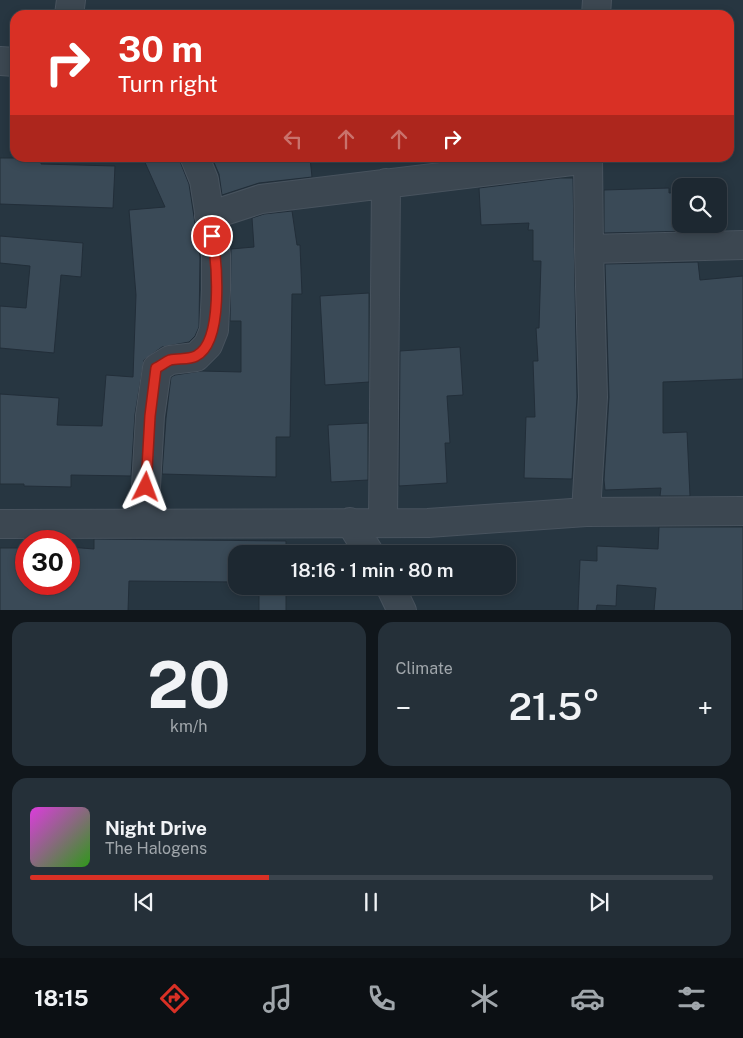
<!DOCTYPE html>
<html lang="en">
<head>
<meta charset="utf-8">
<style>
	:root { --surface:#1d2831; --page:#253039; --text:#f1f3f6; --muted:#a0a6ab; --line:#3b444d; --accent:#d93025 }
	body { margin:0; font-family:"Public Sans",sans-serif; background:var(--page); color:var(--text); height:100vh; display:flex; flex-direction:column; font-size:19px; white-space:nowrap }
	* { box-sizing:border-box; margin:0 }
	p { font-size:16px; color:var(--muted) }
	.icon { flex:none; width:28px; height:28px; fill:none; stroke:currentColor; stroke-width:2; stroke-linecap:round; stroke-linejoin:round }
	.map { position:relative; height:610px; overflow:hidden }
	.sheet { display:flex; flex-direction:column; gap:12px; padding:12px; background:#10161b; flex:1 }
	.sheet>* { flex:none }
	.banner { position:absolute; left:10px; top:10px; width:724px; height:152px; border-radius:15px; box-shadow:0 2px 8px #0003,0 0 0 1px var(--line); background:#d93025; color:#fff; overflow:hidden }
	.buttons { position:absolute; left:672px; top:178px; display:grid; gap:10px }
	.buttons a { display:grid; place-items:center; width:55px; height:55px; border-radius:10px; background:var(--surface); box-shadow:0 2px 8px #0003,0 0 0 1px var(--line); font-size:25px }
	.speed { position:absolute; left:15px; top:530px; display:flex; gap:10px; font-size:25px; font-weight:700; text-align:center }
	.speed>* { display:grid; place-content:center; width:65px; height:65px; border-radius:50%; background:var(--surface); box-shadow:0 2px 8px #0003,0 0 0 1px var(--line); line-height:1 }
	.speed .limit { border:8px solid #d22; background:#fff; color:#111 }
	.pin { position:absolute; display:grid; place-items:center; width:42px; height:42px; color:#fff; margin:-21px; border:2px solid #fff; border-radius:50%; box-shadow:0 1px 5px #0007 }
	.me { position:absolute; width:55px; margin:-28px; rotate:3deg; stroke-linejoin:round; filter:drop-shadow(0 0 4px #0008) }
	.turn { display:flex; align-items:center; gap:18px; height:105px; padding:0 25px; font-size:22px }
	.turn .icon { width:65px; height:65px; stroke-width:2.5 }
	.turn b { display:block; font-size:35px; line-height:42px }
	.lanes { display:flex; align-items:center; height:48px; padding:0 25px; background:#0003; justify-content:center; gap:25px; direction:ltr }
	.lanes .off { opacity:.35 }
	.big { font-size:38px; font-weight:600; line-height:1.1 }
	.sheet .card { flex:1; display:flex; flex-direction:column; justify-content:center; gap:8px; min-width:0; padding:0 18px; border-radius:15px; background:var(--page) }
	.sheet .dial { align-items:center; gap:0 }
	.dial b { font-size:65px; line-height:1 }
	.song { display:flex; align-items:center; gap:15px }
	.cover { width:60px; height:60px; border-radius:8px; background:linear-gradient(135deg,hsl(300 70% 55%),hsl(110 70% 35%)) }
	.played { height:5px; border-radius:2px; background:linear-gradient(90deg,var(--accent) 35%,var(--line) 35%) }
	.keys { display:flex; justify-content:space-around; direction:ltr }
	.heat { display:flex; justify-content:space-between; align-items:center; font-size:28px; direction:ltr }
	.sheet .tiles { flex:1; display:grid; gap:12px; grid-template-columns:1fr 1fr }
	.card:last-child { grid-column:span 2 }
	.trip { position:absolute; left:228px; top:545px; width:288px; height:50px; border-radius:15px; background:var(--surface); box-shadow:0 2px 8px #0003,0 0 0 1px var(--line); font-weight:600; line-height:50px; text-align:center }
	.tab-bar { display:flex; height:80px; justify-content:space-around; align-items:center; background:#0c1014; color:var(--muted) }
	.tab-bar .icon { width:35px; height:35px }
	.tab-bar .selected { color:var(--accent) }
	.tab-bar b { font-size:22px; color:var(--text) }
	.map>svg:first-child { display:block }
	.building { fill:#3a4a57; stroke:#222e39 }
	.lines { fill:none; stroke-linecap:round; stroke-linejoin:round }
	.street-casing { stroke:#48535e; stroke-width:30 }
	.street { stroke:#3c4751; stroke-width:28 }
	.route-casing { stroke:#8d1f18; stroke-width:12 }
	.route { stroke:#d93025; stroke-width:9 }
</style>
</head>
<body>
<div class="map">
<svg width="743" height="611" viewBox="0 0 743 611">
	<rect width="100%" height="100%" fill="#273641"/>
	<!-- building -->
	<path class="building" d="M 0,158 L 41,158 L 41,164 L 115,166 L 113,208 L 0,204 Z
		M 143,158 L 180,158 L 181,164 L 189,184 L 200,256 L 199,327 L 195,336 L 189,342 L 162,347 L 144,360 L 135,414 L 131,476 L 71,475 L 71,487 L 24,486 L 24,484 L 0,484 L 0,394 L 59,398 L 57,425 L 102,426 L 106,375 L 133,377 L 136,295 L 129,210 L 165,207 Z
		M 212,158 L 310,158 L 312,177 L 259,183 L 222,195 L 219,174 Z
		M 560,178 L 573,178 L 577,397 L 572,479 L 524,478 L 526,417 L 535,417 L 533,361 L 538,361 L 536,328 L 539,328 L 541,261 L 533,261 L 533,230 L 528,230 L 529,223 L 481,225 L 479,188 Z
		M 669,188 L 669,193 L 681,192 L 681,224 L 695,224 L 695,231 L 604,233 L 604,190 Z
		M 292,211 L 297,245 L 300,245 L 302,294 L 292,294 L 290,437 L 276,437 L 276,477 L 162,474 L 166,418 L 171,377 L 175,375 L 201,371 L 241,372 L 241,321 L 230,321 L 231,249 L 254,247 L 252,218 L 264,214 Z
		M 0,236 L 83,243 L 81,277 L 61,275 L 54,353 L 0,348 L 0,306 L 26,308 L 30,266 L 0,263 Z
		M 698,262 L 700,280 L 743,276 L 743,379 L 663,382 L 663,433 L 687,432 L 690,496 L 660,496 L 661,488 L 605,490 L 604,480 L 609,397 L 605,264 Z
		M 369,293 L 369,382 L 325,385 L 320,296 Z
		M 460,347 L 463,395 L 447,396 L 450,443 L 445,443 L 447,483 L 399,486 L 400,351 Z
		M 368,423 L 368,480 L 331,482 L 328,425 Z
		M 659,527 L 743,527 L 743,611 L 654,611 L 656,588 L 617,585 L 616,606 L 597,605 L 596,611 L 578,611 L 580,560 L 597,561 L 597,546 L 658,549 Z
		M 94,539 L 286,541 L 286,554 L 236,554 L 236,582 L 129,581 L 128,611 L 0,611 L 0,548 L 26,548 L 26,584 L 69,584 L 69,547 L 94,549 Z
		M 259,586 L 286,586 L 286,611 L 259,611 Z"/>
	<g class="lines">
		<!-- street casing -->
		<g class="street-casing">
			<path id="street" d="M 69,15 L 71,0
				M 596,15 L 597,0
				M 0,61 L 15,62
				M 209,216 L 261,199 L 588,159
				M 589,249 L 743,245
				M 586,512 L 593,397 L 589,249 L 588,158
				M 144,522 L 150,416 L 157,368 L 170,360 L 196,357 L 208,345 L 214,330 L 216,290 L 216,255 L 204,180 L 195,158
				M 350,522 L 370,554
				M 383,523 L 386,183
				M 0,524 L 428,523 L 586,512 L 743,511
				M 390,586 L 402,611"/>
		</g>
		<!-- street -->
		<use href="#street" class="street"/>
	</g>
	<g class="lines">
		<!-- route casing -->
		<g class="route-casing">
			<path id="route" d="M 146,487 L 150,416 L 156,368 C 161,366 165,362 170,360 C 178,358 189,360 196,356 C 224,342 217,262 212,236"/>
		</g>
		<!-- route -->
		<use href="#route" class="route"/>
	</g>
</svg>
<div class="buttons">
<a><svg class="icon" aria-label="search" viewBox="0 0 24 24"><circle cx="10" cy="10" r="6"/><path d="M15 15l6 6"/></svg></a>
</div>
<div class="speed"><div class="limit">30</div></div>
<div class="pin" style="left:212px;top:236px;background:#d93025"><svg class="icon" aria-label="arrive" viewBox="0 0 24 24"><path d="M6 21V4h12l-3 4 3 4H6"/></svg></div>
<svg class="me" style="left:146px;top:487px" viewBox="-20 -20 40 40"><path d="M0-17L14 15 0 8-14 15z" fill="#d93025" stroke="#fff" stroke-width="4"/></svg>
<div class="trip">18:16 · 1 min · 80 m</div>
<div class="banner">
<div class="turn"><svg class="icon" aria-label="right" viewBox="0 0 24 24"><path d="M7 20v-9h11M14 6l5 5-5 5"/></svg><div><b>30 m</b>Turn right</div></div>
<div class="lanes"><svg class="icon off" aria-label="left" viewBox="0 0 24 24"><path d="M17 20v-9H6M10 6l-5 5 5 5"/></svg><svg class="icon off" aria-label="ahead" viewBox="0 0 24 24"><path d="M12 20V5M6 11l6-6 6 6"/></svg><svg class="icon off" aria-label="ahead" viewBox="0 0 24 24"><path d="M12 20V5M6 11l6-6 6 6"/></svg><svg class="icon" aria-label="right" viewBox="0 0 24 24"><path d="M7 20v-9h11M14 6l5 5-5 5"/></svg></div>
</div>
</div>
<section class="sheet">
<div class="tiles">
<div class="card dial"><b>20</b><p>km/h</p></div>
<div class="card"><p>Climate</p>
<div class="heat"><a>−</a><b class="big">21.5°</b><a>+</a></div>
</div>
<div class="card">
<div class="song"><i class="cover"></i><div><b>Night Drive</b><p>The Halogens</p></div></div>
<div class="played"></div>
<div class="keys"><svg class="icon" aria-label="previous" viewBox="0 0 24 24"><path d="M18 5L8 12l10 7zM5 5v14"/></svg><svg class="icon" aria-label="pause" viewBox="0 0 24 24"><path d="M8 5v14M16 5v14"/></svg><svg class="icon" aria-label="next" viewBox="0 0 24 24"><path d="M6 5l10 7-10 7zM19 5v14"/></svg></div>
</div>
</div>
</section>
<nav class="tab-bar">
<b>18:15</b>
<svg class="icon selected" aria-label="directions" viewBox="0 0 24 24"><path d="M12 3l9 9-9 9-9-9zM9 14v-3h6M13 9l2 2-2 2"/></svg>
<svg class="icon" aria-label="music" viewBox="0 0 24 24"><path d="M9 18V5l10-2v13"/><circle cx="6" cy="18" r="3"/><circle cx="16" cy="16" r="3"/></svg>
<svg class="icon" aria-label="phone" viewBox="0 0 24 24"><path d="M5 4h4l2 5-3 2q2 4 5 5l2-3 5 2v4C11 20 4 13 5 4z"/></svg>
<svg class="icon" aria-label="climate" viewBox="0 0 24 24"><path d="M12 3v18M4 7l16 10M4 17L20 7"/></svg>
<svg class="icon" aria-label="car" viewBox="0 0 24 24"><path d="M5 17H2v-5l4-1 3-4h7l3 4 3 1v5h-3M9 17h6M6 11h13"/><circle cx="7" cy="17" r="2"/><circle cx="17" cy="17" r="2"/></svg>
<svg class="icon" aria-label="filters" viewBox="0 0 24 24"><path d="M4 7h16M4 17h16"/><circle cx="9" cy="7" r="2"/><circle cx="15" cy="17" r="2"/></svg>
</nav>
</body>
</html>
